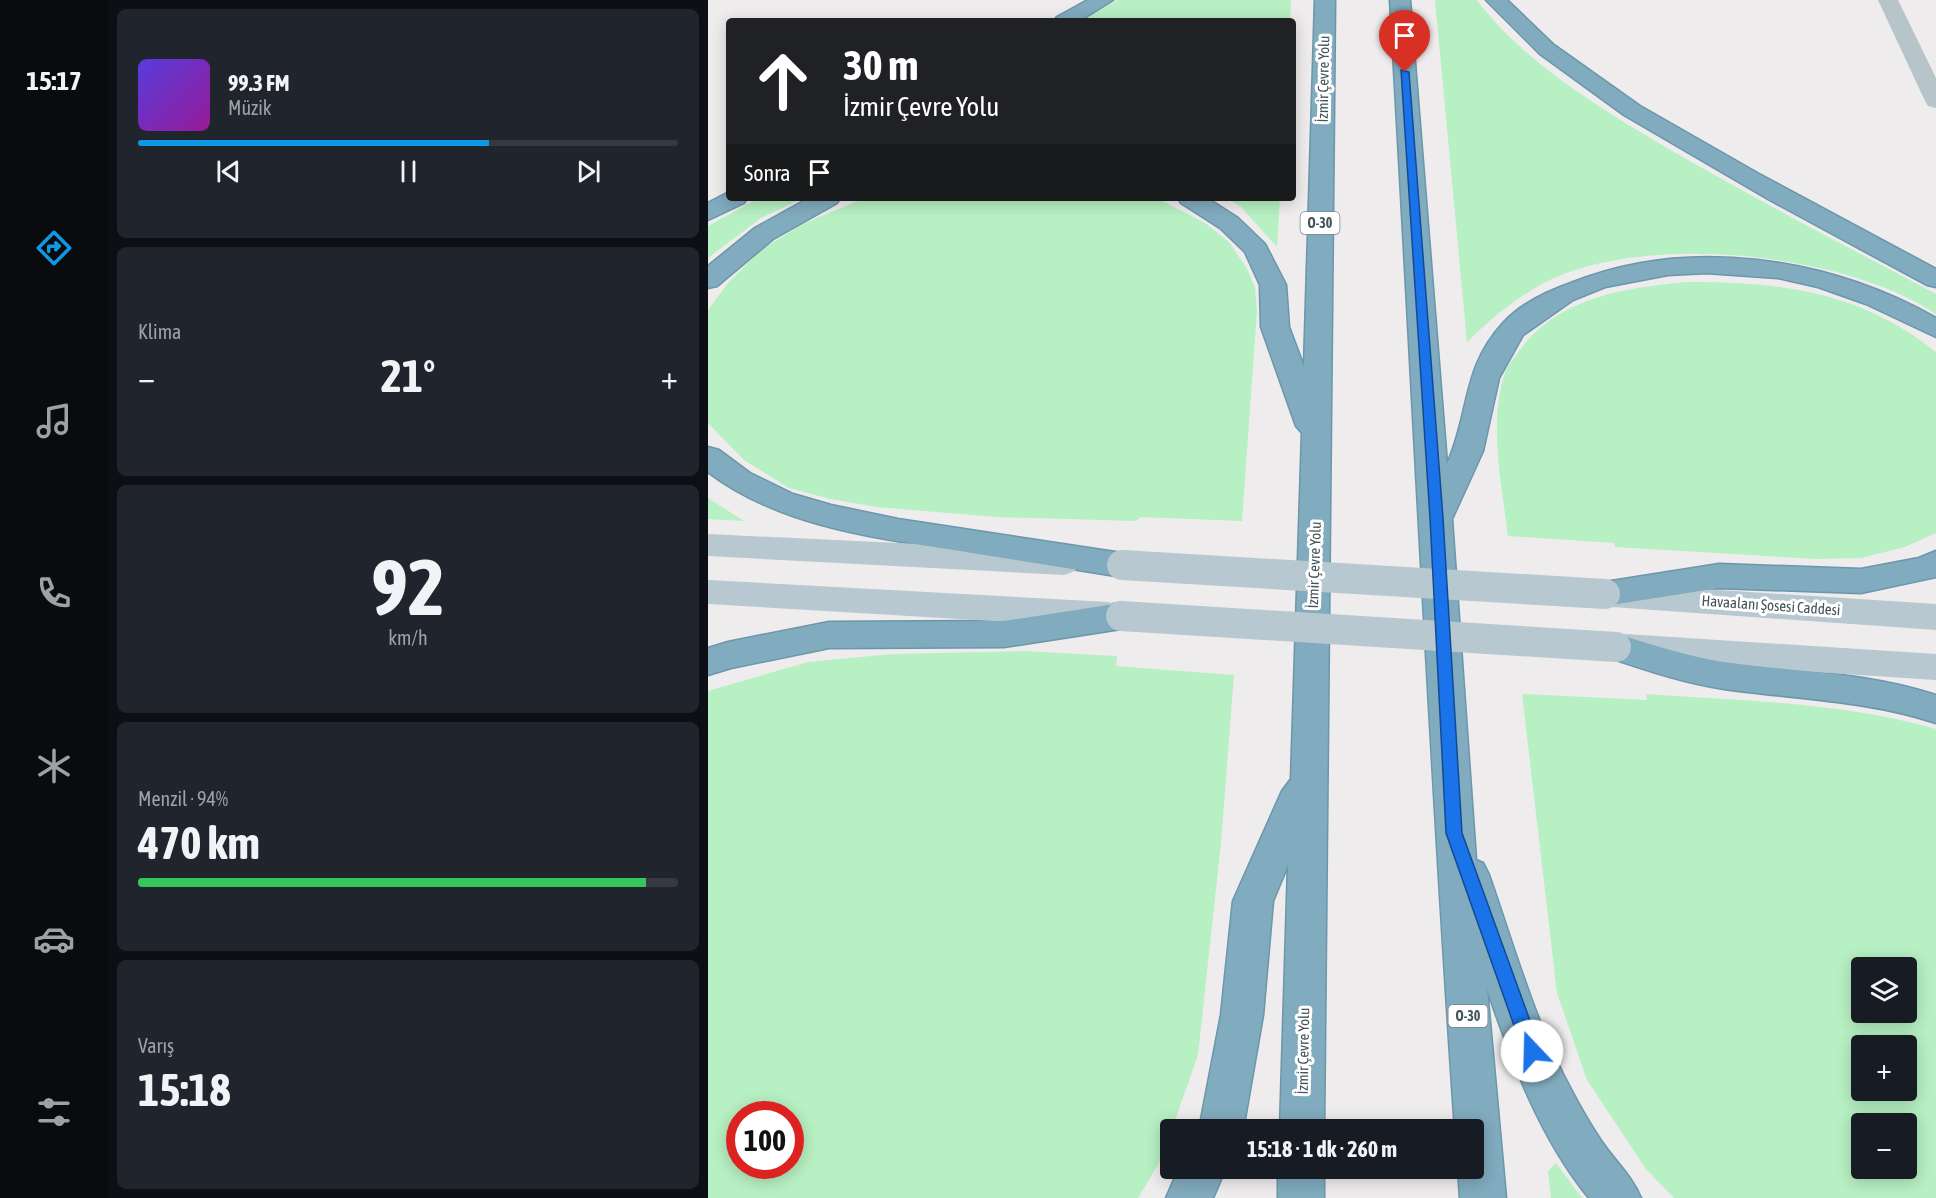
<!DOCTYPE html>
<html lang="tr">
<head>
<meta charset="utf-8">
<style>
	:root { --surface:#171b24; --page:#20242c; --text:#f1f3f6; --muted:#9ea1a6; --line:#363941; --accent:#1198e4 }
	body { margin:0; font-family:"Asap Condensed",sans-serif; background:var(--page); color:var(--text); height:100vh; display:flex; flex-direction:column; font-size:22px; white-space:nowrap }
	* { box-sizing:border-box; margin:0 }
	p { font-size:20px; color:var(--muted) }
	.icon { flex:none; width:33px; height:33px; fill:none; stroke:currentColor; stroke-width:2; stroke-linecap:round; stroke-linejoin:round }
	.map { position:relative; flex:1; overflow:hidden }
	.panel { display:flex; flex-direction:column; gap:9px; padding:9px; background:#0d0f14; width:600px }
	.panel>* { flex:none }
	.banner { position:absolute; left:18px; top:18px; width:570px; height:183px; border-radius:6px; box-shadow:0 3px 15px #0003; background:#202124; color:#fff; overflow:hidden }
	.fabs { position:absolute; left:1143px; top:957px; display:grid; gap:12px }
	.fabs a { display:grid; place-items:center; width:66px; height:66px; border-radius:6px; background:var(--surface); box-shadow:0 3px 15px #0003; font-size:30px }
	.speed { position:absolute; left:18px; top:1101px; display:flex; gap:12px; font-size:30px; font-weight:700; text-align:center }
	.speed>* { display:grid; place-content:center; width:78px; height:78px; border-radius:50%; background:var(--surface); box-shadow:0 3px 15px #0003; line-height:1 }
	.speed .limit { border:9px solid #d22; background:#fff; color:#111 }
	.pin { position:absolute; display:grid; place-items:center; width:51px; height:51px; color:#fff; margin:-62px -26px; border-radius:50% 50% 50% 0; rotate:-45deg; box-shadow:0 0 6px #0007 }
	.pin .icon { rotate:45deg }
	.me { position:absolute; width:66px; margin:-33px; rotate:339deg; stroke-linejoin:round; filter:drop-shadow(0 0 4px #0008) }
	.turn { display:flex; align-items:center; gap:21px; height:126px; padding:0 18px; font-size:27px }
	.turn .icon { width:78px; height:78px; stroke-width:2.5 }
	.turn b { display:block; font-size:42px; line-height:51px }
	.then { display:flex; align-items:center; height:57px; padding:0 18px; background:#0003; gap:12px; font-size:22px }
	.big { font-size:45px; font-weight:700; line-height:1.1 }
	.panel .tile { flex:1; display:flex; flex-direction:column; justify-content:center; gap:9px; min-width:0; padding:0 21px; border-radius:9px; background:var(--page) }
	.panel .dial { align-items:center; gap:0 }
	.dial b { font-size:78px; line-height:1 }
	.song { display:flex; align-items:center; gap:18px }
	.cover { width:72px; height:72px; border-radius:9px; background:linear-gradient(135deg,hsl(250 70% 55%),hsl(300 70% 35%)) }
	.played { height:6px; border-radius:3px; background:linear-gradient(90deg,var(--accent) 65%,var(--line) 65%) }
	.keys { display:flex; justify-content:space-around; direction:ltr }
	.heat { display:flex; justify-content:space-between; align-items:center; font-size:33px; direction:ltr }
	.charge { height:9px; border-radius:4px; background:linear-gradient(90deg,#34c759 94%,var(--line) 0) }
	.trip { position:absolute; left:452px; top:1119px; width:324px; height:60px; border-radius:6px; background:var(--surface); box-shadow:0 3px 15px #0003; font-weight:700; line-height:60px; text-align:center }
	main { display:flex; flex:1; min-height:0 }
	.menu { display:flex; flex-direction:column; width:108px; justify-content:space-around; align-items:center; background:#090b0e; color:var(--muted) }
	.menu .icon { width:42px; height:42px }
	.menu .on { color:var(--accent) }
	.menu b { font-size:27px; color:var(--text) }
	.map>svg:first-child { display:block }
	.green { fill:#b7f0c2; fill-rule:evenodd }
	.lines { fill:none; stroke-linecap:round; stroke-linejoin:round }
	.highway-casing { stroke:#6d96aa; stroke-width:3 }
	.street { fill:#b7c5ca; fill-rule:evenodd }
	.secondary { fill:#b7c8d0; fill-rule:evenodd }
	.highway { fill:#81abbe; fill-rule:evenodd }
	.secondary-bridge { stroke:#b7c8d0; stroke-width:30 }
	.route { fill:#1a73e8; stroke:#114b97; stroke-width:1.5 }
	.labels { text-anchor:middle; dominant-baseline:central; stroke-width:6; stroke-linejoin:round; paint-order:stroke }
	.shield { fill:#fff; stroke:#7c878c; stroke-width:1.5 }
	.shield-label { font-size:14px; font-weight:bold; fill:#44545a }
	.street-label { font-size:15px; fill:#44545a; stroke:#fff }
</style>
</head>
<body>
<main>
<nav class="menu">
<b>15:17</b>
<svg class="icon on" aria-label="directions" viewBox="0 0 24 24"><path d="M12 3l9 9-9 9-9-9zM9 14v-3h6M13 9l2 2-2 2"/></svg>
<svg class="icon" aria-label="music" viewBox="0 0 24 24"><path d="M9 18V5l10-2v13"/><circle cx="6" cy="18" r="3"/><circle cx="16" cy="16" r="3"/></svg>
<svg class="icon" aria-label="phone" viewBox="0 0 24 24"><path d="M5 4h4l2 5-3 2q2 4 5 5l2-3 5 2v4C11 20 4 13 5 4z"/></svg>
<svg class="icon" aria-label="climate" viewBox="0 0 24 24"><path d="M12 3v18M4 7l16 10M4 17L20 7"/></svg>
<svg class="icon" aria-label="car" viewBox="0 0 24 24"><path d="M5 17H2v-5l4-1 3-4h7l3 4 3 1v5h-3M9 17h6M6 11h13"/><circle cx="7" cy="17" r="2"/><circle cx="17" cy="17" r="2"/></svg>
<svg class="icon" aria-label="filters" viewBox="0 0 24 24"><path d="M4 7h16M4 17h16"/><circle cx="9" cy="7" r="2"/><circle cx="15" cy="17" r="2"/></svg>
</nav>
<section class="panel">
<div class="tile">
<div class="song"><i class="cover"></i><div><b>99.3 FM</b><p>Müzik</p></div></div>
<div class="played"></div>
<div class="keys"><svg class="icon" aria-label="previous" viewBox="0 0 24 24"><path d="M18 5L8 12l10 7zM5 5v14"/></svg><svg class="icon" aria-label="pause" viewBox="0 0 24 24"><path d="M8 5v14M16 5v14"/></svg><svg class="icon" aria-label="next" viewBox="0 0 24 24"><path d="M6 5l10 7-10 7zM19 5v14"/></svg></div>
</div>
<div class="tile"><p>Klima</p>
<div class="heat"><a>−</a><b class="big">21°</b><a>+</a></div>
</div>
<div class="tile dial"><b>92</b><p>km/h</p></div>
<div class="tile"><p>Menzil · 94%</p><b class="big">470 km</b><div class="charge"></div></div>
<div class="tile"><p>Varış</p><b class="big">15:18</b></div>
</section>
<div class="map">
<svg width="1228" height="1198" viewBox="0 0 1228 1198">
	<rect width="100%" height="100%" fill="#efeced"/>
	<!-- green -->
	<path class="green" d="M 410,0 L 583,0 L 582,21 L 372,21 Z
		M 727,0 L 769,0 C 815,62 893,109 959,148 C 1047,199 1138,246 1228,294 L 1228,314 C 1136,252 932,231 834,284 C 805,300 782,320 759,342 Z
		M 51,198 L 95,198 L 53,218 L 0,258 L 0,226 Z
		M 157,198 L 449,198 L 497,223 L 521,242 L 538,267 L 547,287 L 549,311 L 534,521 L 433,517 L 428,521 L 288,517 L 169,507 L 122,499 L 81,488 L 36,460 L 0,423 L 0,310 L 20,283 L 54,249 L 97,223 Z
		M 518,198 L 572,198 L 569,247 L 532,206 Z
		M 979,282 C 1074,282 1151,291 1228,352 L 1228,533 L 1197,547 L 1153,558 L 1108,559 L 907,547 L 906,543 L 800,536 C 794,487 780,421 797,373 C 799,366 805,360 809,354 C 848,297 916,288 979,282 Z
		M 0,498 L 36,521 L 0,519 Z
		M 316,651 L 409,656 L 408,666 L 526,675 L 513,843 L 490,1055 L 464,1129 L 462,1130 L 454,1158 L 430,1198 L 0,1198 L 0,691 L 100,662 L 184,654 ZM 82,1114 L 82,1166 L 32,1166 L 32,1114 Z
		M 814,694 L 939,700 L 938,694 C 1036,701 1134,702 1228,729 L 1228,1198 L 966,1198 L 938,1169 L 879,1080 L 849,993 ZM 1154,968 L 1198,968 L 1198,1012 L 1154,1012 ZM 1154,1046 L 1198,1046 L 1198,1090 L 1154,1090 ZM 1154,1124 L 1198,1124 L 1198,1168 L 1154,1168 Z
		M 848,1163 L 874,1198 L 843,1198 L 840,1171 Z"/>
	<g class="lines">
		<!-- highway casing -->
		<g class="highway-casing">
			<path id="highway" d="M 380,0 L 405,0 L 371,21 L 346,21 L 349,17 Z
				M 607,0 L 627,0 L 616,1130 L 572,1130 L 580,865 L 565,901 L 555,1015 L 535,1130 L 491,1130 L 513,1015 L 525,901 L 574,791 L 583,779 L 594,433 L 588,426 L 553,327 L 552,285 L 537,252 L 512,228 L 473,203 L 470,198 L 499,198 L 530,218 L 557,244 L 578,285 L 581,327 L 596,367 Z
				M 682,0 L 702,0 L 739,464 C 762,414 753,368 796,322 C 813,304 840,291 863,283 C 980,236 1120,257 1228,318 L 1228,337 L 1158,304 L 1110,287 L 1070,278 L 998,273 L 960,275 L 897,287 L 865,300 L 815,335 L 791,378 L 775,451 L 744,519 L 768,860 L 775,863 L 781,875 C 804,941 824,1011 855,1074 C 868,1099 882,1126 899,1149 C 912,1166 925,1179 933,1198 L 881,1198 C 832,1138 804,1062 779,989 L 798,1198 L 752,1198 L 750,1168 L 765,1168 L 765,1130 L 747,1130 C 721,753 704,376 682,0 Z
				M 778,0 L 799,0 L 846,45 L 932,106 L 1051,174 L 1228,269 L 1228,287 L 1219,285 L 1060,199 L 916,115 L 832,54 Z
				M 21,192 L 21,198 L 39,198 L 36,203 L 0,220 L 0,203 Z
				M 101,198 L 132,198 L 129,203 L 65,239 L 9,286 L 0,288 L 0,266 L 5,262 L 47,228 Z
				M 0,447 L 11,450 L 42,473 L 85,494 L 123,505 L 190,519 L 414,553 L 425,557 L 430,565 L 425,573 L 414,577 C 358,568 302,559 246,550 C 161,537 70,525 0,472 Z
				M 1228,551 L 1228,577 L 1153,593 L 1011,588 L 897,606 L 885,603 L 881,594 L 885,585 L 897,582 L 1011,564 L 1153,569 L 1211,558 Z
				M 413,603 L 425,607 L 430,616 L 425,625 L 413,629 L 296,647 L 121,648 L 23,668 L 0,675 L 0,648 L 20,642 L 121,622 L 296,621 Z
				M 908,634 C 943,644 978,656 1015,662 C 1087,672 1158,672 1228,695 L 1228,723 C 1159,700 1087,699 1016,689 C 975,683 935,669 896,656 L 891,647 L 896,638 Z
				M 471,1168 L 518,1168 L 505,1198 L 458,1198 Z
				M 570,1168 L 616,1168 L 616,1198 L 570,1198 Z"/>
		</g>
		<!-- street -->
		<path class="street" d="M 1170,0 L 1190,0 L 1228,78 L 1228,108 L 1220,106 L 1217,101 Z"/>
		<!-- secondary -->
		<path class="secondary" d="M 0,534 L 356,551 L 367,555 L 372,563 L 367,571 L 356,575 L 0,556 Z
			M 0,580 L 400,602 L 412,606 L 417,615 L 412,624 L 400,628 L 0,604 Z
			M 904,583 L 1228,604 L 1228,630 L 904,607 L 892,604 L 888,595 L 892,586 Z
			M 918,634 L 1228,654 L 1228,680 L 918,660 L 906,656 L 901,647 L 906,638 Z"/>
		<!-- highway -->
		<use href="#highway" class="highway"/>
		<!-- secondary-bridge -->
		<path class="secondary-bridge" d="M 414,565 L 897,594
			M 413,616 L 908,647"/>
	</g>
	<!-- route -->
	<path class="route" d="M 693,70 L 701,72 L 735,518 L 754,833 L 833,1051 L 830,1057 L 824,1059 L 818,1057 L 815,1051 L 738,833 L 722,518 Z"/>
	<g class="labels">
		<!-- shield labels -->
		<g class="shield">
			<rect x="592.5" y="212" width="39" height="22" rx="4.5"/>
			<rect x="740.5" y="1005" width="39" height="22" rx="4.5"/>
		</g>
		<g class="shield-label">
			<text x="612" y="223">O-30</text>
			<text x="760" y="1016">O-30</text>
		</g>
		<!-- street labels -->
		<g class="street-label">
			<text transform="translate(615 79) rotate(-89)">İzmir Çevre Yolu</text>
			<text transform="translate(606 565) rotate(-88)">İzmir Çevre Yolu</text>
			<text transform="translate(1063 605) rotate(4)">Havaalanı Şosesi Caddesi</text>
			<text transform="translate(595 1051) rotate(-89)">İzmir Çevre Yolu</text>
		</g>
	</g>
</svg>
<div class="fabs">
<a><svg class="icon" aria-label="layers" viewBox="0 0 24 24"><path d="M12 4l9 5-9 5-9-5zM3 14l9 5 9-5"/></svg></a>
<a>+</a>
<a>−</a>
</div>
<div class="speed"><div class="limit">100</div></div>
<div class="pin" style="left:697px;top:72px;background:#d93025"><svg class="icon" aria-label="arrive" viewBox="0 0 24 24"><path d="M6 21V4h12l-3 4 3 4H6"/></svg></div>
<svg class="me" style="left:824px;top:1051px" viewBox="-20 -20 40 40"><circle r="19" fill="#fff"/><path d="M0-13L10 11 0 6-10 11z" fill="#1a73e8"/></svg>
<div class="trip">15:18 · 1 dk · 260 m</div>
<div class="banner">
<div class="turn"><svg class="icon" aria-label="ahead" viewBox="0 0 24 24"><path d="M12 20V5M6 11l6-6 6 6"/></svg><div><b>30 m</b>İzmir Çevre Yolu</div></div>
<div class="then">Sonra<svg class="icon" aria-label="arrive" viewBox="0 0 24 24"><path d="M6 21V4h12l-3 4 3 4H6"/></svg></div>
</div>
</div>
</main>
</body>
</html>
